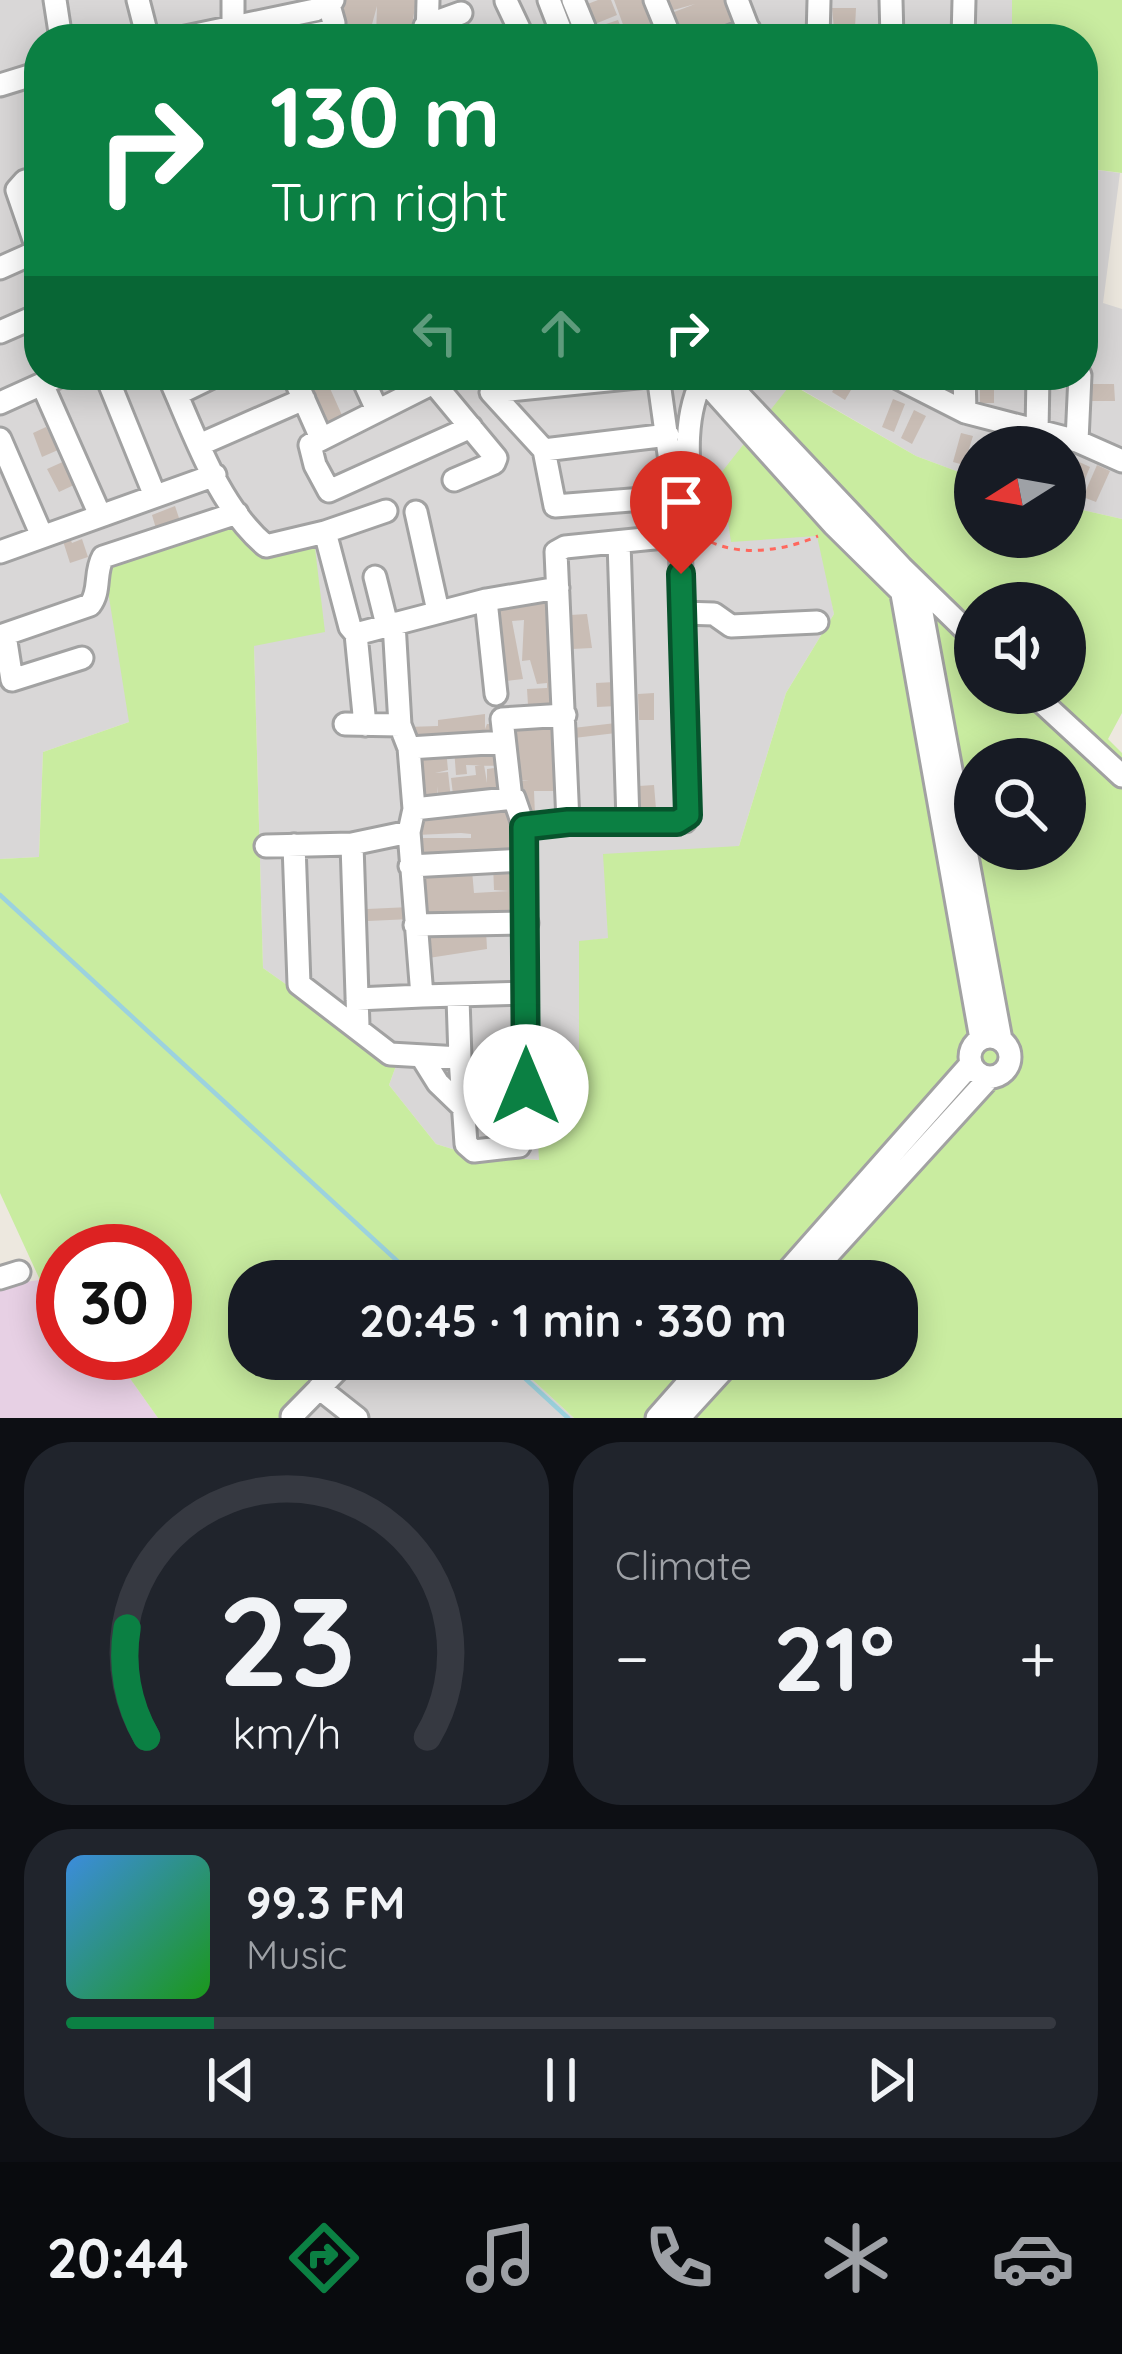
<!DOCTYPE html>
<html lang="en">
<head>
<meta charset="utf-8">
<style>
	:root { --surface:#171b24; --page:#20242c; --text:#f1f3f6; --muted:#9ea1a6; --line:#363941; --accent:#0b8043 }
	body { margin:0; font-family:Quicksand,sans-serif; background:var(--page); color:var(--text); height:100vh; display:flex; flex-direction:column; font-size:45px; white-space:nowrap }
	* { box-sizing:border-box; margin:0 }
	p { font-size:39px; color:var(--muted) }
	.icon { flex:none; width:66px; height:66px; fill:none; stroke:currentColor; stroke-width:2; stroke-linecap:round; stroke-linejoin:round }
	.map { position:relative; height:1418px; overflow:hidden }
	.drawer { display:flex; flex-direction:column; gap:24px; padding:24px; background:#0d0f14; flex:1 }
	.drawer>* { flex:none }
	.hud { position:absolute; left:24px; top:24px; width:1074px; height:366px; border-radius:48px; box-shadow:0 6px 30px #0003; background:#0b8043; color:#fff; overflow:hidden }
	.needle { width:78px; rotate:259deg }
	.controls { position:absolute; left:954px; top:426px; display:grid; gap:24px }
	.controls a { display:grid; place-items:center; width:132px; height:132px; border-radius:50%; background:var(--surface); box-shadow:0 6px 30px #0003; font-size:60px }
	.speed { position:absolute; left:36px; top:1224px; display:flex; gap:24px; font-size:60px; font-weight:700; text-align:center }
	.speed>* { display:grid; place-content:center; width:156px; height:156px; border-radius:50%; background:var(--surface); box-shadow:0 6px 30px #0003; line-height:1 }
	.speed .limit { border:18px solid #d22; background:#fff; color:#111 }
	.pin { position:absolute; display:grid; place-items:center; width:102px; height:102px; color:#fff; margin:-123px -51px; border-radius:50% 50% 50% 0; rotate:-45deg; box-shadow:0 0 12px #0007 }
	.pin .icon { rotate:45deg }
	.me { position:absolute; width:132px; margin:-66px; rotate:0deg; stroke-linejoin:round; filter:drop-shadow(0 0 9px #0008) }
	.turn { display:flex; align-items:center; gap:42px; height:252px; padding:0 48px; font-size:54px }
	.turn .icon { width:156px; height:156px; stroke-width:2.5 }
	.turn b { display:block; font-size:84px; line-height:102px }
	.lanes { display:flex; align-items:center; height:114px; padding:0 48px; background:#0003; justify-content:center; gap:60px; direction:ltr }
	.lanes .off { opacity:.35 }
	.big { font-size:90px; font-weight:800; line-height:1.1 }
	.drawer .card { flex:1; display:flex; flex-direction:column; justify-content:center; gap:18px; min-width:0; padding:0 42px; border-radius:48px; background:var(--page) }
	.drawer .dial { align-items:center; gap:0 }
	.dial svg { height:312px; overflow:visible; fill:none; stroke:var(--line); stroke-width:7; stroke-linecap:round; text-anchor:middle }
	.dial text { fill:var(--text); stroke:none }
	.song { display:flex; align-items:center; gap:36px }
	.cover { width:144px; height:144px; border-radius:18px; background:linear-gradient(135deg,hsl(210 70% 55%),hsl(120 70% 35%)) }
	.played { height:12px; border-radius:6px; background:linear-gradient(90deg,var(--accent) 15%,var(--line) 15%) }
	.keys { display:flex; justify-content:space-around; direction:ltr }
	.heat { display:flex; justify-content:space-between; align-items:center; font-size:66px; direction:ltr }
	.drawer .tiles { flex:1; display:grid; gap:24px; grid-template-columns:1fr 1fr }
	.card:last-child { grid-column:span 2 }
	.trip { position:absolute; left:228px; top:1260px; width:690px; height:120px; border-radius:48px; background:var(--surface); box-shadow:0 6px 30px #0003; font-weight:800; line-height:120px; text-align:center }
	.dock { display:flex; height:192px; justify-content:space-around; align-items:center; background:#090b0e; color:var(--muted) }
	.dock .icon { width:84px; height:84px }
	.dock .active { color:var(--accent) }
	.dock b { font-size:54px; color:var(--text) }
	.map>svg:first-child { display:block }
	.residential { fill:#d9d7d7 }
	.industrial { fill:#e7d0e4 }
	.grass { fill:#c9eca0; fill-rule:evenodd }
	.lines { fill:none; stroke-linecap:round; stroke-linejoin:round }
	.stream { stroke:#9cd2de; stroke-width:4.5 }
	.building { fill:#c9bdb5 }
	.minor-casing { stroke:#a2a2a2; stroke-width:27 }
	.path { stroke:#ff685e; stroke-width:3; stroke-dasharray:6 6; stroke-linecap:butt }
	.minor { stroke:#fff; stroke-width:21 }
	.route-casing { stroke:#07532c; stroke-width:30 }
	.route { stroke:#0b8043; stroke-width:21 }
</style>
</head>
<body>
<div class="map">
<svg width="1122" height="1418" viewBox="0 0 1122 1418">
	<rect width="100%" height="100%" fill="#ede8df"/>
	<!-- residential -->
	<path class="residential" d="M 0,0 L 1012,0 L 1012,39 L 39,39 L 39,375 L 1083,375 L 1083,168 L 1120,173 L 1103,303 L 1122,309 L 1122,519 L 1065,506 L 1065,447 L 975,447 L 975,478 L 916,456 L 792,384 L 834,614 L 786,693 L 739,846 L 608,938 L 579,942 L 579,1051 L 533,1055 L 540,1160 L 475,1156 L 436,1144 L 389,1085 L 397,1063 L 263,968 L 254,646 L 315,548 L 129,722 L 43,752 L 39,857 L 0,859 Z
		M 339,1359 L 510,1359 L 574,1418 L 281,1418 Z"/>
	<!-- industrial -->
	<path class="industrial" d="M 40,1280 L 63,1290 L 63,1353 L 112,1353 L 158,1418 L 0,1418 L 0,1285 Z"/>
	<!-- grass -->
	<path class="grass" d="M 1012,0 L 1122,0 L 1122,173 L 1083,168 L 1083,39 L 1012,39 Z
		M 791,384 L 916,456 L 975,478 L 975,537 L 1065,537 L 1065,506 L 1122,519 L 1122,713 L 1108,739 L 1122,753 L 1122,1418 L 574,1418 L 510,1359 L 897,1359 L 897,1281 L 426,1281 L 420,1276 L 415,1281 L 249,1281 L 249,1359 L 339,1359 L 281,1418 L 158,1418 L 112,1353 L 165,1353 L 165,1251 L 63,1251 L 63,1290 L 40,1280 L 0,1193 L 0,859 L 39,857 L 43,752 L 129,722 L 103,560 L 242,516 L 261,549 L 315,548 L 325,632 L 254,646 L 263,968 L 397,1063 L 389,1085 L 436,1144 L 475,1156 L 539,1160 L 533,1055 L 579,1050 L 579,941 L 608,938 L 603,854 L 739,846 L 786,693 L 834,614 L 817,536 L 731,542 L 721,473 ZM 975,603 L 1065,603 L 1065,693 L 975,693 ZM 975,759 L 1065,759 L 1065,849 L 975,849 Z"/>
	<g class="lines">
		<!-- stream -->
		<path class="stream" d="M 0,895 L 419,1281
			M 504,1359 L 568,1418"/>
	</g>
	<!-- building -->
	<path class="building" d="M 339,0 L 416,0 L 410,39 L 376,37 L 377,6 L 371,28 L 339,24 Z
		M 598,0 L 611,0 L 617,15 L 595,24 L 585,5 Z
		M 614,0 L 649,0 L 662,39 L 636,39 L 632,27 L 625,30 Z
		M 666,0 L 730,0 L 739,26 L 703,39 L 678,39 L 669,14 L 695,4 L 670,11 Z
		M 832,8 L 856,8 L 855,28 L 834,29 Z
		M 618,20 L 625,37 L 599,39 L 594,28 Z
		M 303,375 L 324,375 L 345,422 L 326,431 Z
		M 842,375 L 860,375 L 845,400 L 832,392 Z
		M 980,375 L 994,375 L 994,403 L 980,403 Z
		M 1091,384 L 1114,384 L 1115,401 L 1091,401 Z
		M 893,399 L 905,404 L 894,432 L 882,427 Z
		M 914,410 L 926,416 L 912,444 L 901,438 Z
		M 46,427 L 58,450 L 42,457 L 33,433 Z
		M 961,433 L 973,436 L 964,465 L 953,462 Z
		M 67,460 L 76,484 L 59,492 L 47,469 Z
		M 1075,460 L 1090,467 L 1079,493 L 1065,487 Z
		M 1097,465 L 1110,471 L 1096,502 L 1083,497 Z
		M 175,506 L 181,524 L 157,532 L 152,515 Z
		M 70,538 L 72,543 L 82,539 L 88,557 L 70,563 L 63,541 Z
		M 550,593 L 558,703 L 528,705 L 527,689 L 547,688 L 547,683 L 537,684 L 530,660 L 522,661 L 524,620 L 512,621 L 523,679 L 497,682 L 491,600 Z
		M 587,614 L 592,648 L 572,649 L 570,615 Z
		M 615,682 L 617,706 L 597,707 L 596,683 Z
		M 654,693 L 654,720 L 639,720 L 638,694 Z
		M 485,714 L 485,729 L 487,724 L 498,724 L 498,738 L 407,741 L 407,727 L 438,726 L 438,720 Z
		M 555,719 L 562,791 L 534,791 L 535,815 L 523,816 L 515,782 L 529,780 L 515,781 L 509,721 Z
		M 616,723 L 616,733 L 574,738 L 573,728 Z
		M 499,745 L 501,766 L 466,765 L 467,774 L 456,775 L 454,748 Z
		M 446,749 L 448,770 L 435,773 L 448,772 L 451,799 L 439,800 L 437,786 L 438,803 L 423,804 L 416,752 Z
		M 484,765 L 487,783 L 487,769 L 502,767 L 506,798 L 454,803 L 451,778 L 476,775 L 475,766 Z
		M 654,785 L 656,809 L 641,810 L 639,786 Z
		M 516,802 L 519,855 L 414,864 L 413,838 L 471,838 L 471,834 L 461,833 L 416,835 L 419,818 L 450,818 L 449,812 L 484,814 L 483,808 Z
		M 493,863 L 521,869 L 523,912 L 504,913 L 504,920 L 421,920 L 417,875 L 444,872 L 444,876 L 455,876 L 455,871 L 472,870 L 474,893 L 509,891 L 494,890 Z
		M 410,907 L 411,919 L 368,921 L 367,909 Z
		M 486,930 L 487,949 L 422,959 L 421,931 Z"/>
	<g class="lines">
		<!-- minor casing -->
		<g class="minor-casing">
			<path id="minor" d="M 55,0 L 61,39
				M 138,0 L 148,39
				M 549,0 L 564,39
				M 573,0 L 589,39
				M 655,0 L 671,39
				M 737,0 L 752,39
				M 891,0 L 892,39
				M 506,1 L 524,39
				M 425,26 L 461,13
				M 233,28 L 233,0
				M 176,39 L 315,10 L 333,0
				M 288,39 L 330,31 L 334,23 L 329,5
				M 427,39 L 428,0
				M 723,39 L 749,29
				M 818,39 L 819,0
				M 963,39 L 964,0
				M 0,85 L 39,73
				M 39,178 L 25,181 L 17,190 L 39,254
				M 0,268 L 38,251
				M 0,332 L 39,315
				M 106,375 L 155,496
				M 168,375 C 194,432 217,505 266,546 L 325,532 L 350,627 L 356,634 L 486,600 L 558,588
				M 293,375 L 321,438
				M 361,375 L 377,410
				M 427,375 L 496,458 L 494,463 L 454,480
				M 657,375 L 491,392 L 544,450 L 555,506 L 669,497 L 674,490 L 658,375
				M 699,375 L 834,525 L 906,596
				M 720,375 L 902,568 L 975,639
				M 892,375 L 965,412 L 1077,441 L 1122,461
				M 964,375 L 965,412
				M 42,384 L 100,515
				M 431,384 L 310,445 L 315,465 L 329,491 L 471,427
				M 177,394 L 216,375
				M 0,403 L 62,375
				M 1037,432 L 1038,375
				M 0,439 L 42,536
				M 1077,441 L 1080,375
				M 199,445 L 304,399
				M 544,450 L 668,435
				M 416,512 L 438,611
				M 325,532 L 386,511
				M 619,542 L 628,821
				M 0,552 L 215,475
				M 902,568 L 902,594 L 981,1039
				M 375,577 L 387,625
				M 921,588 L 922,613 L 1001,1040
				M 486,600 L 496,694
				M 682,613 L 714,614 L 731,626 L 817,622
				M 394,623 L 400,725 L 409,748 L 414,809
				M 356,634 L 365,725
				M 5,635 L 12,680 L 82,658
				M 0,636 L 90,605 C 101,591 94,573 103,557 L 237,513
				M 1032,693 L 1122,776
				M 345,724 L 400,725
				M 409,748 L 504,742
				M 511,799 L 502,719 L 565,715
				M 568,822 L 556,552 L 565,547 L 694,534 C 691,483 678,421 705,375
				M 409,832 L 422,996 L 526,993
				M 352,844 L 358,1026
				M 294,845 L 299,984 L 390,1054 L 460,1058 L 466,1144 L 474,1151 L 519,1146 L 525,1133 L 524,827
				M 266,846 L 352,844 L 409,832 L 414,809 L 514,798 L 524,827 L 568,822 L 685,821 L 688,815 L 680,536
				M 410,866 L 525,860
				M 415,925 L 527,923
				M 458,998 L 460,1058
				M 357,999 L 422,996
				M970 1057a20 20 0 1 1 40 0a20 20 0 1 1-40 0Z
				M 423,1059 L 438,1083 L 465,1109
				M 0,1278 L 19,1272
				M 779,1281 L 971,1064
				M 804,1281 L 989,1078
				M 319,1388 L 357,1418
				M 292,1416 L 348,1359
				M 657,1418 L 709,1359
				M 679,1418 L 733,1359"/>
		</g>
		<!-- path -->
		<path class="path" d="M 711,542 C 744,557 786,550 818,536"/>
		<!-- minor -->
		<use href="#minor" class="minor"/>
	</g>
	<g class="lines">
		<!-- route casing -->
		<g class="route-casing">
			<path id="route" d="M 526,1087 L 524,827 L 568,822 L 677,822 L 688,815 L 681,574"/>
		</g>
		<!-- route -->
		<use href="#route" class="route"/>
	</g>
</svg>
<div class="controls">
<a><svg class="needle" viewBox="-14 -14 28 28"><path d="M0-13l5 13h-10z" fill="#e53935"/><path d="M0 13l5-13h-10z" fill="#9ea1a6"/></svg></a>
<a><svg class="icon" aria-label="sound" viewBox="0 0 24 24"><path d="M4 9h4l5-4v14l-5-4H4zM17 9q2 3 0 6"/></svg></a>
<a><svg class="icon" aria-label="search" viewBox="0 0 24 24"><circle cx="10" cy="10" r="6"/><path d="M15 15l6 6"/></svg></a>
</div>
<div class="speed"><div class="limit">30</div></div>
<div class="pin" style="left:681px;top:574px;background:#d93025"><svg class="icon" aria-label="arrive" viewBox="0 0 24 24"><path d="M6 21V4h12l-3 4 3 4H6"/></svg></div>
<svg class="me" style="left:526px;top:1087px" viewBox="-20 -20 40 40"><circle r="19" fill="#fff"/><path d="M0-13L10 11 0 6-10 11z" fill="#0b8043"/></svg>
<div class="trip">20:45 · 1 min · 330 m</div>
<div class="hud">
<div class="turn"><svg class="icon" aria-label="right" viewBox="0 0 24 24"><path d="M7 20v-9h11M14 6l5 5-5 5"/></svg><div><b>130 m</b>Turn right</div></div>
<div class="lanes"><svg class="icon off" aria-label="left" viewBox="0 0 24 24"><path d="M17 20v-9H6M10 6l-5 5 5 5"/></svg><svg class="icon off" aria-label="ahead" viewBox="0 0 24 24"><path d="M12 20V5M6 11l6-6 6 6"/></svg><svg class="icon" aria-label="right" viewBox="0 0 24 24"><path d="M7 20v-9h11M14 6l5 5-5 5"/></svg></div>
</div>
</div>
<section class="drawer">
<div class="tiles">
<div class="card dial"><svg viewBox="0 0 100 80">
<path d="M14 69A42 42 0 1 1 86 69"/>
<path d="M14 69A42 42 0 0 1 9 41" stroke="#0b8043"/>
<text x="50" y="56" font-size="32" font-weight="700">23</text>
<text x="50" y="72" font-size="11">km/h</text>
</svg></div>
<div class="card"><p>Climate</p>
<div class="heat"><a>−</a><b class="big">21°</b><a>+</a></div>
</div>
<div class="card">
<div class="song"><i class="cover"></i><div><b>99.3 FM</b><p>Music</p></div></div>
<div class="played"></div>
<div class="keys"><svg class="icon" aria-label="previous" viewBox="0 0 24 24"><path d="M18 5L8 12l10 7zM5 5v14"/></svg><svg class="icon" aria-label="pause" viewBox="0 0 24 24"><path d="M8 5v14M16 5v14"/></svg><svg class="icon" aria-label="next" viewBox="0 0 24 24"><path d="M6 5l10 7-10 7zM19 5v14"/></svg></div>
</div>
</div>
</section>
<nav class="dock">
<b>20:44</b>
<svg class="icon active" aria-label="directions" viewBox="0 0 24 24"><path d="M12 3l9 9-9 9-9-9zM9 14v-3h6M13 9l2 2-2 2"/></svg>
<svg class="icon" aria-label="music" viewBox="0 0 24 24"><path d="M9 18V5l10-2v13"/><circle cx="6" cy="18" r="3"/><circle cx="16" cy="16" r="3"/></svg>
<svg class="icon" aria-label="phone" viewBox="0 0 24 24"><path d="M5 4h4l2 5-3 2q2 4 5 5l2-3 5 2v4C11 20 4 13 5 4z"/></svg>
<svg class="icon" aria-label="climate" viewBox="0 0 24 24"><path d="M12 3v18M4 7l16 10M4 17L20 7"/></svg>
<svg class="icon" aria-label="car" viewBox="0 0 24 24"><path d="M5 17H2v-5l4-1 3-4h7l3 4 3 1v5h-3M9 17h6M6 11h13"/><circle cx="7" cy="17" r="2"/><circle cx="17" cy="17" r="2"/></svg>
</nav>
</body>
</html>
